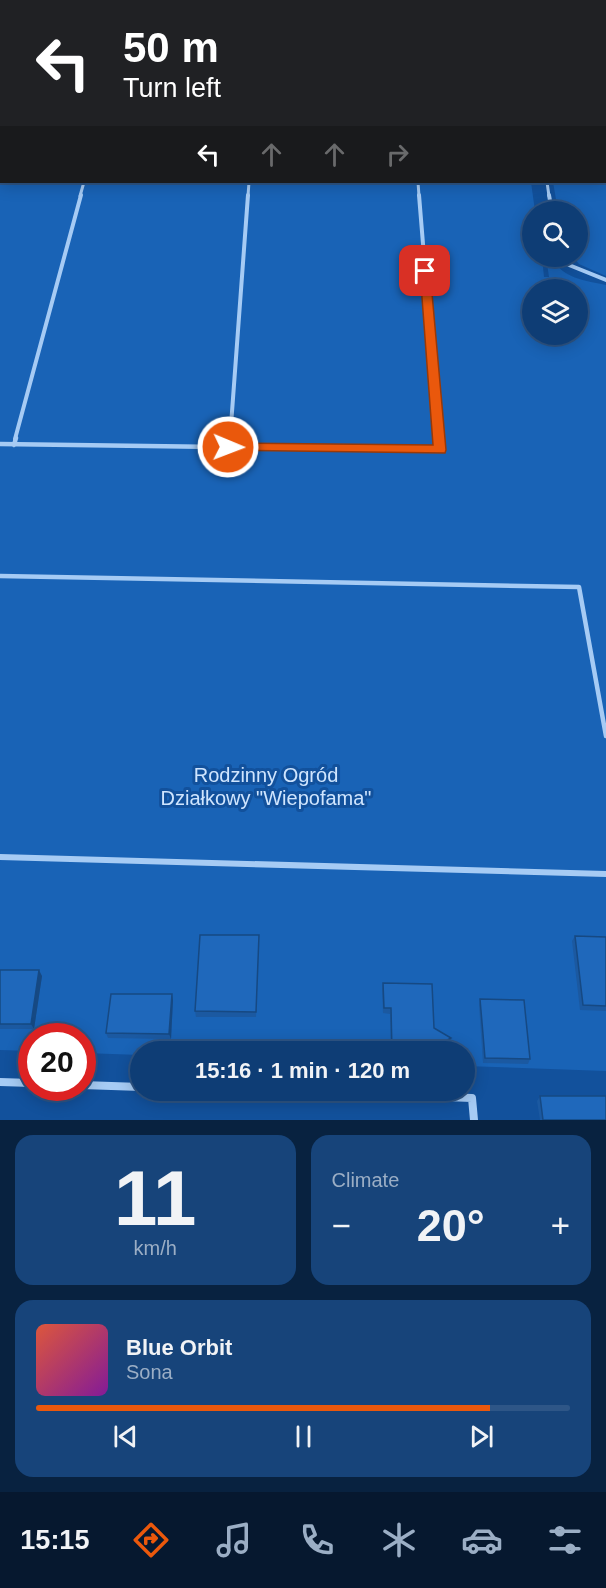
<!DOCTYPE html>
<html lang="en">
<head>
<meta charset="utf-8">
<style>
	:root { --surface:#0e3d75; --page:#17447a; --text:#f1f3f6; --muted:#9baec5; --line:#2e5687; --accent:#ea580c }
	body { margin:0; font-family:Arial,sans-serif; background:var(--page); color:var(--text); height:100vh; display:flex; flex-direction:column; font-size:22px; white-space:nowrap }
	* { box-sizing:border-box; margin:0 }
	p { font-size:20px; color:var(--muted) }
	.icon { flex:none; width:33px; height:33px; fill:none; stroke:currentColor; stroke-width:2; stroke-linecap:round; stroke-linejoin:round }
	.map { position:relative; height:1120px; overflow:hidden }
	.drawer { display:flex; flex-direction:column; gap:15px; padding:15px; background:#082240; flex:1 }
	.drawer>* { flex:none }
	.hud { position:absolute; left:0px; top:0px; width:606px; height:183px; box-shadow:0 3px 15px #0003,0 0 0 2px var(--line); background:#202124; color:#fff; overflow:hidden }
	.fabs { position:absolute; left:522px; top:201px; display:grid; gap:12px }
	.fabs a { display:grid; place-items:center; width:66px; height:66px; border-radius:50%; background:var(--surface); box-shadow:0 3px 15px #0003,0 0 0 2px var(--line); font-size:30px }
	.speed { position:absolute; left:18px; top:1023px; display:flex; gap:12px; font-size:30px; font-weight:700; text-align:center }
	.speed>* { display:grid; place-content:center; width:78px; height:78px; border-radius:50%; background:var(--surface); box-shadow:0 3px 15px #0003,0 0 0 2px var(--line); line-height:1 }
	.speed .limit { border:9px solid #d22; background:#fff; color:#111 }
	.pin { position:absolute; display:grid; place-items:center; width:51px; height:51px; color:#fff; margin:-26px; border-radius:12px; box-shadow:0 3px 9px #0006 }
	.me { position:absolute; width:66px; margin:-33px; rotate:91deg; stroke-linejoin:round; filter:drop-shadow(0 0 4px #0008) }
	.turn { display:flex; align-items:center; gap:21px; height:126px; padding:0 24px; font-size:27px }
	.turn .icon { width:78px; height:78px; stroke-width:2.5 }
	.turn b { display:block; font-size:42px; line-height:51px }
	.lanes { display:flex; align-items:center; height:57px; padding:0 24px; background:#0003; justify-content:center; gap:30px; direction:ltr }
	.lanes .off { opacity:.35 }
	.big { font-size:45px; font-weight:800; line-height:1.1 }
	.drawer .card { flex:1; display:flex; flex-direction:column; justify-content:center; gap:9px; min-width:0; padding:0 21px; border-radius:18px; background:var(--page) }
	.drawer .dial { align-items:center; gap:0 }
	.dial b { font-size:78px; line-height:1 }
	.song { display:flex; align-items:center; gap:18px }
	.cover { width:72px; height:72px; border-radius:9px; background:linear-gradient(135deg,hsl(10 70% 55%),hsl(290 70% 35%)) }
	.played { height:6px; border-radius:3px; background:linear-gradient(90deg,var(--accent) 85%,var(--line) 85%) }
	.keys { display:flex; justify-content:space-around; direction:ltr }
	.heat { display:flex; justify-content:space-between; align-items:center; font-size:33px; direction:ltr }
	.drawer .tiles { flex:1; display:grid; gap:15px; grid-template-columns:1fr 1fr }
	.card:last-child { grid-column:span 2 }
	.trip { position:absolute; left:130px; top:1041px; width:345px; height:60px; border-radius:30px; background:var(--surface); box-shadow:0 3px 15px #0003,0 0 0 2px var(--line); font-weight:800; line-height:60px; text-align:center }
	.menu { display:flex; height:96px; justify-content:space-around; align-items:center; background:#06182f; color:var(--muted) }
	.menu .icon { width:42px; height:42px }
	.menu .current { color:var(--accent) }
	.menu b { font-size:27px; color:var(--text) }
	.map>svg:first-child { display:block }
	.green { fill:#1963b6; fill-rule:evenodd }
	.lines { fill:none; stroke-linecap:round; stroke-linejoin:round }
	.service-far3 { stroke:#a6cbf4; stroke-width:3 }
	.service-far2 { stroke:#a6cbf4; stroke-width:4 }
	.service-far1 { stroke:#a6cbf4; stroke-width:4.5 }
	.service { stroke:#a6cbf4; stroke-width:6 }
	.minor { stroke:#a6cbf4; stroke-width:8 }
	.wall { fill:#1b59a1 }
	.shaded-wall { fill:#164983 }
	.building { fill:#1f68bb; stroke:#164983; stroke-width:1.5 }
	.route { fill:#ea580c; stroke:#983908; stroke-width:1.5 }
	.labels { text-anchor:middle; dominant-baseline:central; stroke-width:6; stroke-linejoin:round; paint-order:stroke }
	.park-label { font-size:20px; fill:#cfe5fe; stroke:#12519c }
</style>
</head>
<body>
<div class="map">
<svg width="606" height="1120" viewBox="0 0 606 1120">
	<rect width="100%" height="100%" fill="#12519c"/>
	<!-- green -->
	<path class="green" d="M 0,0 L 513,0 L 2,2 L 2,182 L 531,182 L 535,211 L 532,212 L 532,256 L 542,257 L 544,277 L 549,277 L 546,257 L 554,257 C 558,278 588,281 606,285 L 606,1071 L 465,1066 L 465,1052 L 141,1052 L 141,1055 L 83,1053 L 82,1036 L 32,1036 L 31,1051 L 0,1050 ZM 532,290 L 578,290 L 578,334 L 532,334 Z
		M 523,0 L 606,0 L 606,276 L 579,264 L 573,257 L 578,256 L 578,212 L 558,211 L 553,182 L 604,182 L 604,2 Z"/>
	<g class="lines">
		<!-- service-far3 -->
		<path class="service-far3" d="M 418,182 L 419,196
			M 547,182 L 549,196
			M 80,196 L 84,182
			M 248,196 L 249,182"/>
		<!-- service-far2 -->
		<path class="service-far2" d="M 419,195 L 439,439
			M 549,195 L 552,212
			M 563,256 L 569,265 L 606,280
			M 15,439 L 81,195
			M 230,439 L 248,195"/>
		<!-- service-far1 -->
		<path class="service-far1" d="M 0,444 L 440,450 L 439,438
			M 14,445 L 16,438
			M 229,447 L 230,438
			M 0,576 L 579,587 L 606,736"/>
		<!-- service -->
		<path class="service" d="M 0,857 L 606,874"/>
		<!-- minor -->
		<path class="minor" d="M 0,1082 L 32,1083
			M 82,1085 L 141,1087
			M 252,1090 L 472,1098 L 474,1120"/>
	</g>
	<!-- wall -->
	<path class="wall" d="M 575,936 L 606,937 L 606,1011 L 580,1010 L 572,941 Z
		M 259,941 L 256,1017 L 196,1017 L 195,1011 Z
		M 0,970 L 42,976 L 34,1029 L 0,1029 Z
		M 383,983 L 434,1028 L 449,1043 L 435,1052 L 391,1052 L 390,1014 L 383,1013 L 382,989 Z
		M 172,994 L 173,1000 L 171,1039 L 108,1038 L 106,1033 Z
		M 480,999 L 530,1059 L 528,1064 L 483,1063 L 479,1005 Z
		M 540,1096 L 606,1120 L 540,1120 L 537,1101 Z"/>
	<!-- shaded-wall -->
	<path class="shaded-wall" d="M 39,970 L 42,976 L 34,1029 L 31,1024 Z
		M 172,994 L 173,1000 L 171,1039 L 169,1034 Z
		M 451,1038 L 449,1043 L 435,1052 L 430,1052 Z"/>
	<!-- building -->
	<path class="building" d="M 200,935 L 259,935 L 256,1012 L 195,1011 Z
		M 575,936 L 606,937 L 606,1006 L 583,1005 Z
		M 0,970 L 39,970 L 31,1024 L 0,1024 Z
		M 383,983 L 432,984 L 434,1028 L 451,1038 L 430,1050 L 430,1052 L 392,1052 L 391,1008 L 384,1008 Z
		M 111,994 L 172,994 L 169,1034 L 106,1033 Z
		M 480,999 L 524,1000 L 530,1059 L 485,1058 Z
		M 540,1096 L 606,1096 L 606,1120 L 543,1120 Z"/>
	<!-- route -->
	<path class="route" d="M 425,268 L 430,271 L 446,450 L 445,453 L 224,450 L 222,447 L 228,443 L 433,445 L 420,271 Z"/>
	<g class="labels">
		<!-- park labels -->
		<g class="park-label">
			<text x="266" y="775">Rodzinny Ogród<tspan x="266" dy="23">Działkowy "Wiepofama"</tspan></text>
		</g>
	</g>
</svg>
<div class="fabs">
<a><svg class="icon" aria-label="search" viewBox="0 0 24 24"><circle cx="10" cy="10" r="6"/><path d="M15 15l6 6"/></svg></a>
<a><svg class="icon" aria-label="layers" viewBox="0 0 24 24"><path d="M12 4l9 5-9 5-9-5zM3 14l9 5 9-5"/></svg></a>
</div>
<div class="speed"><div class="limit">20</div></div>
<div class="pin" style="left:425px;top:271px;background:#d93025"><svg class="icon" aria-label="arrive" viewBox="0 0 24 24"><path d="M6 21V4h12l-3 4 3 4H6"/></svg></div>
<svg class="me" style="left:228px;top:447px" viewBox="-20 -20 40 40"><circle r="17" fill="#ea580c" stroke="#fff" stroke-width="3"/><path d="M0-11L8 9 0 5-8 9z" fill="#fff"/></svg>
<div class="trip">15:16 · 1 min · 120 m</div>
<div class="hud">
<div class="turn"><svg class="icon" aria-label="left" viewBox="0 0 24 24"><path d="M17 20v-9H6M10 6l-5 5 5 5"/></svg><div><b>50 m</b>Turn left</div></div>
<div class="lanes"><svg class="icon" aria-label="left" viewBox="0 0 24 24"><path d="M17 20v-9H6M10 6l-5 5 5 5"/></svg><svg class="icon off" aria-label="ahead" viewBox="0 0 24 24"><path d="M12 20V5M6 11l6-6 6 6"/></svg><svg class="icon off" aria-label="ahead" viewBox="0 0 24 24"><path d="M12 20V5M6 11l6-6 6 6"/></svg><svg class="icon off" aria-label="right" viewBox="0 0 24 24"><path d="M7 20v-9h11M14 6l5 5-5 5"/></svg></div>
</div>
</div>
<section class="drawer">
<div class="tiles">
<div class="card dial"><b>11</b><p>km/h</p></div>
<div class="card"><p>Climate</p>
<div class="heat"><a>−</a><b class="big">20°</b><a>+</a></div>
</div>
<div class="card">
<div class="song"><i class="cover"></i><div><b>Blue Orbit</b><p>Sona</p></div></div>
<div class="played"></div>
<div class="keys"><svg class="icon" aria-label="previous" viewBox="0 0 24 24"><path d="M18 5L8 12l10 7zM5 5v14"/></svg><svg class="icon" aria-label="pause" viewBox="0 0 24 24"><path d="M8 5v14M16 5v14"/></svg><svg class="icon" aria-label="next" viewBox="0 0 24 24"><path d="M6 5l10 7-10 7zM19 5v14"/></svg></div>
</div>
</div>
</section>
<nav class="menu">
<b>15:15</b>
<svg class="icon current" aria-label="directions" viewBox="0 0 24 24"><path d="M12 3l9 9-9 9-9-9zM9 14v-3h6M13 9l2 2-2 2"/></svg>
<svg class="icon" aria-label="music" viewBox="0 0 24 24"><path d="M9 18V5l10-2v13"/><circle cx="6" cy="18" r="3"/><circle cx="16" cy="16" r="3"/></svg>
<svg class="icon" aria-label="phone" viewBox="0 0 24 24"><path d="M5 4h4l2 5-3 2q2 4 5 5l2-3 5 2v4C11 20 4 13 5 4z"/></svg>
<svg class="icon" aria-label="climate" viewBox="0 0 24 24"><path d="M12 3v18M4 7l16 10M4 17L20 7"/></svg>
<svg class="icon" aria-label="car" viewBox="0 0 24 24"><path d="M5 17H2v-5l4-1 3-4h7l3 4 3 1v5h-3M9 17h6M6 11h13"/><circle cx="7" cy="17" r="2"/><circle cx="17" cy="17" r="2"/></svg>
<svg class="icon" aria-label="filters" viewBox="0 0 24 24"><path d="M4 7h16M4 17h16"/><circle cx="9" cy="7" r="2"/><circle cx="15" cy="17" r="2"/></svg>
</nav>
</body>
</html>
